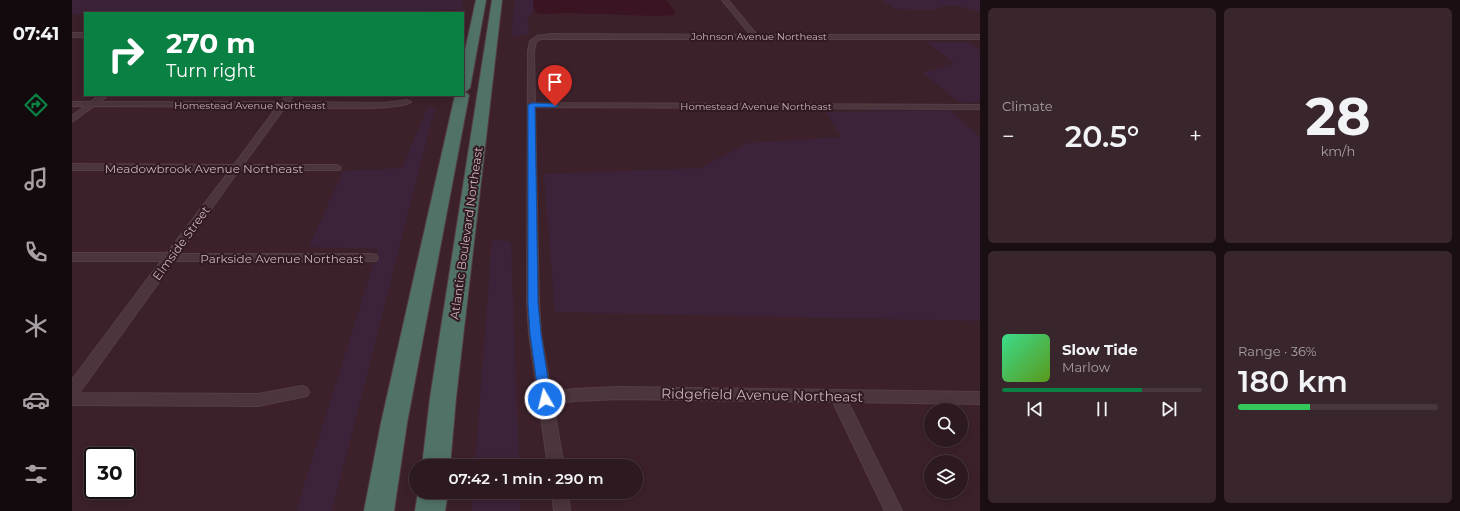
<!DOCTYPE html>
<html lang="en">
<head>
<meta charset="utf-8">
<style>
	:root { --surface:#2d1920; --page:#39262d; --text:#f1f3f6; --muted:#a7a0a5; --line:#48383e; --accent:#0b8043 }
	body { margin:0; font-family:Montserrat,sans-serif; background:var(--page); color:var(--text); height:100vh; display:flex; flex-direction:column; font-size:15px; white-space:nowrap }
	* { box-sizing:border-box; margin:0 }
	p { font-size:13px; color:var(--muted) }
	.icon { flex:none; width:22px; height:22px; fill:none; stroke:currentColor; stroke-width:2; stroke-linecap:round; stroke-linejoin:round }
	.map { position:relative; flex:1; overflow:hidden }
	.details { display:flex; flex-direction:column; gap:8px; padding:8px; background:#190e12; width:480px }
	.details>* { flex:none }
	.top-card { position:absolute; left:12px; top:12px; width:380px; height:84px; border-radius:0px; box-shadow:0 2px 10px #0003,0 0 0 1px var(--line); background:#0b8043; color:#fff; overflow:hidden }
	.buttons { position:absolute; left:852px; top:403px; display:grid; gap:8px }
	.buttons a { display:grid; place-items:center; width:44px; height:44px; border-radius:50%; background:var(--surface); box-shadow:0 2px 10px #0003,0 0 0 1px var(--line); font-size:20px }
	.speed { position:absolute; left:12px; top:447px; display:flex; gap:8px; font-size:20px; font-weight:700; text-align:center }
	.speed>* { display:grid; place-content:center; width:52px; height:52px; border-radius:50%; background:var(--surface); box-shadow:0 2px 10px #0003,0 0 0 1px var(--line); line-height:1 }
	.speed .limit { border:2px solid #111; border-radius:6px; background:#fff; color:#111 }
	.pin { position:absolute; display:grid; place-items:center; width:34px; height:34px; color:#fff; margin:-41px -17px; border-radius:50% 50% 50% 0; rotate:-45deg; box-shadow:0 0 4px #0007 }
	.pin .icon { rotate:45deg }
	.me { position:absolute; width:44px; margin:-22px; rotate:352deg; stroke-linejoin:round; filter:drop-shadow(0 0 3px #0008) }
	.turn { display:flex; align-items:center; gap:14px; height:84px; padding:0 16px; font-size:18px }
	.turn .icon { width:52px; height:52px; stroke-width:2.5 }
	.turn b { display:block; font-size:28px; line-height:34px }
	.big { font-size:30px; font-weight:600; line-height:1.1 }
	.details .card { flex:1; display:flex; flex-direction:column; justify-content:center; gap:6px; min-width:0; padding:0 14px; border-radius:6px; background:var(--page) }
	.details .dial { align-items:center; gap:0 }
	.dial b { font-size:52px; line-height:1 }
	.song { display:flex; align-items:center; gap:12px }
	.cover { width:48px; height:48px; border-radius:6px; background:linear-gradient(135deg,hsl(150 70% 55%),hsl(90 70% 35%)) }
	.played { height:4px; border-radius:2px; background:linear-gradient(90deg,var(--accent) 70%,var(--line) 70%) }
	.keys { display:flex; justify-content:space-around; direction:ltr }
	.heat { display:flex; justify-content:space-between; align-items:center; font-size:22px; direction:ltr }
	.charge { height:6px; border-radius:3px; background:linear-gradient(90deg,#34c759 36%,var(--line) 0) }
	.details .tiles { flex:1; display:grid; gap:8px; grid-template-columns:repeat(2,1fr) }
	.trip { position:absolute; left:337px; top:459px; width:234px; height:40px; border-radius:20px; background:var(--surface); box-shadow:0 2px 10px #0003,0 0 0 1px var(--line); font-weight:600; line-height:40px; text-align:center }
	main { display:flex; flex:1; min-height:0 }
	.tabs { display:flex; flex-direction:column; width:72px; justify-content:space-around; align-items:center; background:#120a0d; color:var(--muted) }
	.tabs .icon { width:28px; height:28px }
	.tabs .selected { color:var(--accent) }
	.tabs b { font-size:18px; color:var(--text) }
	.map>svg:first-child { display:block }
	.green { fill:#3d2339 }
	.water { fill:#3a1422 }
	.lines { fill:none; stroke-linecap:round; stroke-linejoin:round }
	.street-casing { stroke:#553e46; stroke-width:2 }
	.highway-casing { stroke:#543d45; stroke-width:2 }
	.street { fill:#4c353d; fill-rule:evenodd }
	.highway { fill:#517367; fill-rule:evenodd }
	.route { fill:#1a73e8; stroke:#114b97 }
	.labels { text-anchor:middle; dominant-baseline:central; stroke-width:4; stroke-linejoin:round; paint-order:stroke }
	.far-street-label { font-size:10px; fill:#c8b0b8; stroke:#311a22 }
	.street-label { font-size:12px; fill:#c8b0b8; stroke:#311a22 }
	.near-street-label { font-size:14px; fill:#c8b0b8; stroke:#311a22 }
</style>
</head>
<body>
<main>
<nav class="tabs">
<b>07:41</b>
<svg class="icon selected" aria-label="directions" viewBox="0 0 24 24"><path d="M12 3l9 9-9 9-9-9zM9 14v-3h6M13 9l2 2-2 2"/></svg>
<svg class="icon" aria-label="music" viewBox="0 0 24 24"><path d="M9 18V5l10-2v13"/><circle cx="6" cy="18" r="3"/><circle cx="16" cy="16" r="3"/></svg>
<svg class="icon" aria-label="phone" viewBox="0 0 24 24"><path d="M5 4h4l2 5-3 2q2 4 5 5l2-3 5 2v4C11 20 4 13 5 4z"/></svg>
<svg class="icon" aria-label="climate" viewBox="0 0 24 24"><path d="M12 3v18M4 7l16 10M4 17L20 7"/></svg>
<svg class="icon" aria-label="car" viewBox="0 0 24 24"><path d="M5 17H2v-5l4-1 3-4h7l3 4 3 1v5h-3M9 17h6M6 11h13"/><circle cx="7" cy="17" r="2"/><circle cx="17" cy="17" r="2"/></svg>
<svg class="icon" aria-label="filters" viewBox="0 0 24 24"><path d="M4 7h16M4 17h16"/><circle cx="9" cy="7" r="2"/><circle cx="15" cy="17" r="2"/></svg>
</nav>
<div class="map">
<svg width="908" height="511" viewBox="0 0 908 511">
	<rect width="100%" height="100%" fill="#3c212b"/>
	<!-- green -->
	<path class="green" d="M 0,0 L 390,0 L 390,9 L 393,11 L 391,16 L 391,13 L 384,13 L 384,10 L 285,13 L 0,14 Z
		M 443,0 L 461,0 L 462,10 L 455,20 L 458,34 L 439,37 Z
		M 809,0 L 908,0 L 908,12 L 888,6 L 871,6 L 863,10 L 823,9 Z
		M 854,42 L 896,42 L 908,50 L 908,102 L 887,102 L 851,73 L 882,63 Z
		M 355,108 L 363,108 L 260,511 L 224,511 L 306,249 L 237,247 L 271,171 L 330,168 Z
		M 877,110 L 908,137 L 908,321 L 483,312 L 472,174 L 628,168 L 675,143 L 769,137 L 754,112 Z
		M 420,239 L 439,242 L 447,466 L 403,466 Z
		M 401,492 L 448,492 L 448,511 L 400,511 Z"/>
	<!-- water -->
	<path class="water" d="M 461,0 L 594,0 L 604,12 L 601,15 L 585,16 L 497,13 L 471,14 L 465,13 L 462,10 Z"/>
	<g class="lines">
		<!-- street casing -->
		<g class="street-casing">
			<path id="street" d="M 650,0 L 656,0 L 685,35 L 908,35 L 908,39 L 469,39 L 464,42 L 462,51 L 463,103 L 908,105 L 908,109 L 463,107 L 467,303 L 469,334 L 479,392 L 502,389 L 547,387 L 908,392 L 908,404 L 776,402 L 830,511 L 813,511 L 761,402 L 547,399 L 502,401 L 481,404 L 492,466 L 476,466 L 457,334 L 455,303 L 456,51 L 458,41 L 465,36 L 480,34 L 679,35 Z
				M 0,33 L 13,33 L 13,37 L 0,37 Z
				M 27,95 L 36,95 L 28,102 L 209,102 L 214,95 L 222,95 L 216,102 L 312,103 L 335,100 L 339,102 C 327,112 233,107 213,107 L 171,165 L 264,165 L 267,166 L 269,168 L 267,170 L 167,170 L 107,254 L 300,254 L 304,255 L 306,258 L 304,261 L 102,261 L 7,393 L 186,394 L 230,386 L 235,388 L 237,392 L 235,396 L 186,406 L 0,405 L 0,380 L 89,261 L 0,261 L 0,253 L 95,253 L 158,170 L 0,170 L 0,164 L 162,165 L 205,107 L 22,106 L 0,122 L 0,116 L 13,106 L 0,106 L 0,102 L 19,102 Z
				M 480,492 L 496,492 L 498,511 L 482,511 Z"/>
		</g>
		<!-- highway casing -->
		<g class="highway-casing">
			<path id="highway" d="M 404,0 L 414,0 L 398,88 L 393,92 L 397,95 L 335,423 L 322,511 L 292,511 L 309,423 L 383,95 L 391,95 L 391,59 Z
				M 420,0 L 430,0 L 384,398 L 378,466 L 350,466 L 358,398 Z
				M 346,492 L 376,492 L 373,511 L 343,511 Z"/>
		</g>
		<!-- street -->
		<use href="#street" class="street"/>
		<!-- highway -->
		<use href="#highway" class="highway"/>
	</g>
	<!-- route -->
	<path class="route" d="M 460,103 L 483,104 L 486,106 L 483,107 L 463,107 L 466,303 L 469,334 L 479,399 L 477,403 L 473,404 L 469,403 L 467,399 L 458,334 L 456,303 L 456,105 Z"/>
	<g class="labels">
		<!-- far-street labels -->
		<g class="far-street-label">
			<text x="687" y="36">Johnson Avenue Northeast</text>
			<text x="178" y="105">Homestead Avenue Northeast</text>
			<text x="684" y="106">Homestead Avenue Northeast</text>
		</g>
		<!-- street labels -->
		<g class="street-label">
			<text x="132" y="168">Meadowbrook Avenue Northeast</text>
			<text transform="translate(394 233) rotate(-82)">Atlantic Boulevard Northeast</text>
			<text transform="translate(109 243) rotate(-54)">Elmside Street</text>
			<text x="210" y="258">Parkside Avenue Northeast</text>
		</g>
		<!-- near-street labels -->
		<g class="near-street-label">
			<text transform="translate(690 395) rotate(1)">Ridgefield Avenue Northeast</text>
		</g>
	</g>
</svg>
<div class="buttons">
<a><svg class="icon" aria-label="search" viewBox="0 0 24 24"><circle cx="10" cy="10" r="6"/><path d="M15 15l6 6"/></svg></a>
<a><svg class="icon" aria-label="layers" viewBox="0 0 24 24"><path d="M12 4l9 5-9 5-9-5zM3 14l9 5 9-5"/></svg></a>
</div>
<div class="speed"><div class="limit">30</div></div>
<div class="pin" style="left:483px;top:106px;background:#d93025"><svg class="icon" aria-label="arrive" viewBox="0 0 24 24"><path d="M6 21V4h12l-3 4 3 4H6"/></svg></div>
<svg class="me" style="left:473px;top:399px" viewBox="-20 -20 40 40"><circle r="17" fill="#1a73e8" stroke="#fff" stroke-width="3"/><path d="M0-11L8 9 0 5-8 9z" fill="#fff"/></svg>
<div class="trip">07:42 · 1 min · 290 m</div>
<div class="top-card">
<div class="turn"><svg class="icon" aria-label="right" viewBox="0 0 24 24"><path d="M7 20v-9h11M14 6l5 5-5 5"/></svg><div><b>270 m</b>Turn right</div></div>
</div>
</div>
<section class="details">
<div class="tiles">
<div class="card"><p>Climate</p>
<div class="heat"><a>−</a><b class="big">20.5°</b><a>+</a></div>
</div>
<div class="card dial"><b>28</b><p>km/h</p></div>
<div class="card">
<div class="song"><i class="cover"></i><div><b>Slow Tide</b><p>Marlow</p></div></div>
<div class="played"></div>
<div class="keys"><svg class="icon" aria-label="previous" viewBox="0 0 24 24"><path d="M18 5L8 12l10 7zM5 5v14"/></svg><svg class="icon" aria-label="pause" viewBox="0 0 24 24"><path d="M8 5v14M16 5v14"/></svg><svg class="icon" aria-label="next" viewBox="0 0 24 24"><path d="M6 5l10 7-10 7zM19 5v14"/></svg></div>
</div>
<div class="card"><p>Range · 36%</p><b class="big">180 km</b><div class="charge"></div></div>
</div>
</section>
</main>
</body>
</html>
